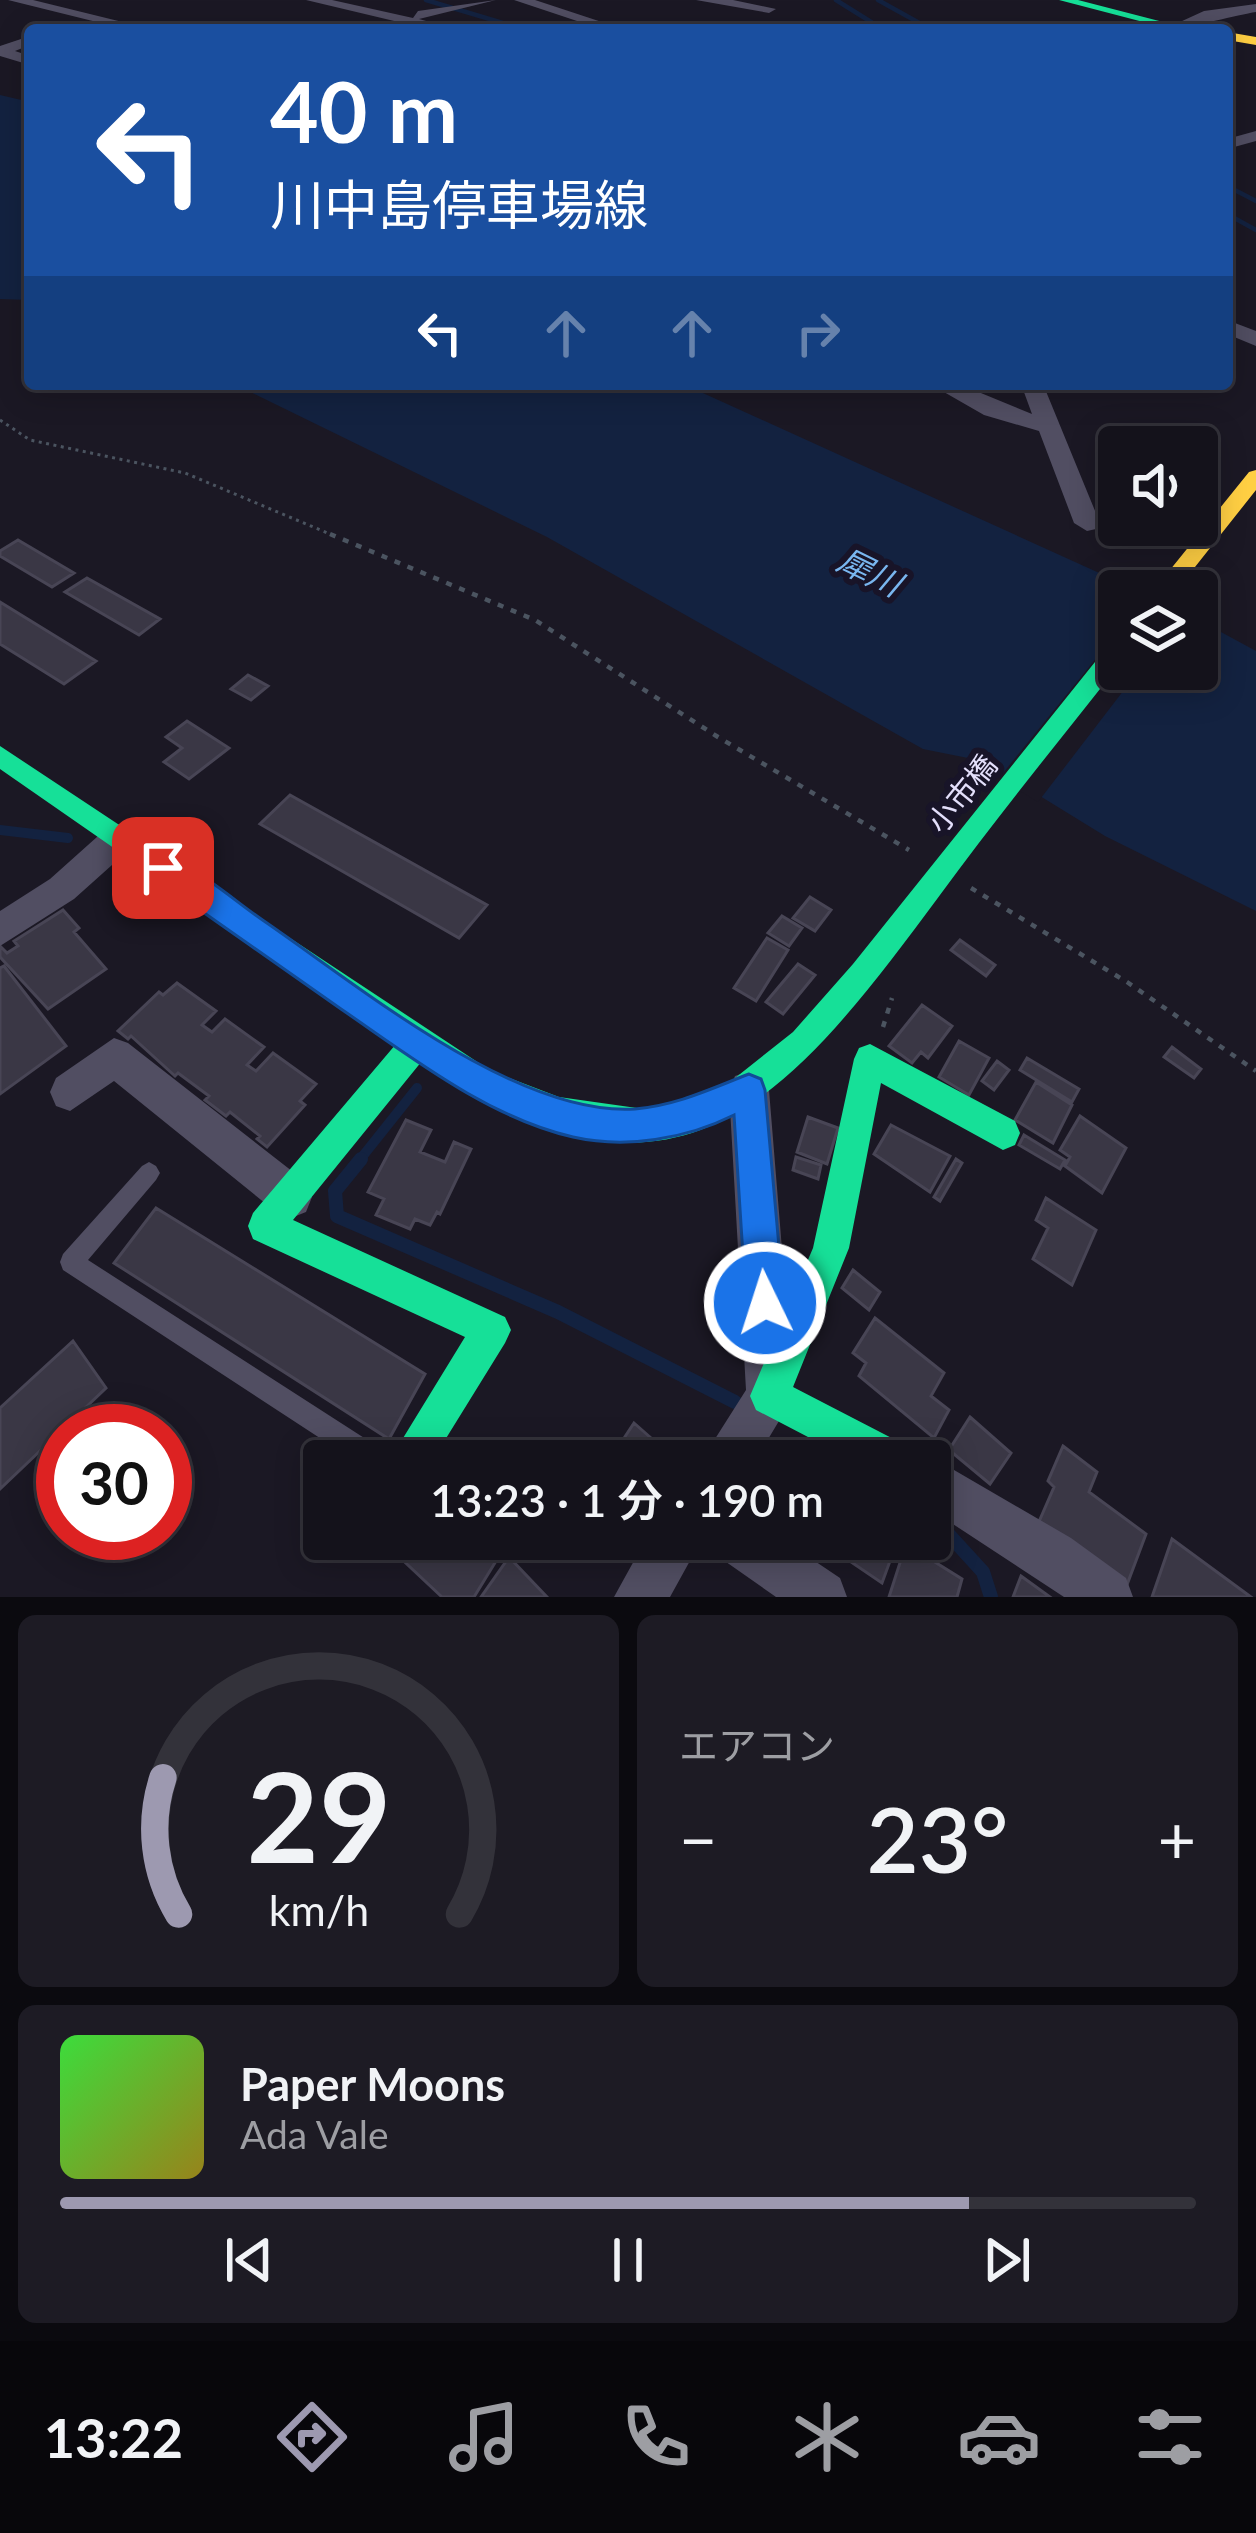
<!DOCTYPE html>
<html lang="ja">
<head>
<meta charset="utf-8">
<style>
	:root { --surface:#14121b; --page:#1d1b24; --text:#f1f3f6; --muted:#9d9ea3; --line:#33323a; --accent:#9d99b0 }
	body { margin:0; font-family:Lato,"Noto Sans JP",sans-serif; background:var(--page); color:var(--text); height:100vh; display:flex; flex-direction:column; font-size:45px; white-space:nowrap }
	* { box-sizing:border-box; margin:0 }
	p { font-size:39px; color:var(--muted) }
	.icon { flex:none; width:66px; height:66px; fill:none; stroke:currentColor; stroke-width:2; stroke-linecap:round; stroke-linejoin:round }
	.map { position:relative; height:1597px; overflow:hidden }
	.panel { display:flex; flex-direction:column; gap:18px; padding:18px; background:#0b0a0f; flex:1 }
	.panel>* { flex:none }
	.banner { position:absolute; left:24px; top:24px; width:1209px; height:366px; border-radius:12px; box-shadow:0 6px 30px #0003,0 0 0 3px var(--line); background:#1a4fa0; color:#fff; overflow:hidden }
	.controls { position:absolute; left:1098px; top:426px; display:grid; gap:24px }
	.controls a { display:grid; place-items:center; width:120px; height:120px; border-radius:12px; background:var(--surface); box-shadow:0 6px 30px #0003,0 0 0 3px var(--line); font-size:60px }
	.speed { position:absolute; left:36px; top:1404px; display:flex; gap:24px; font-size:60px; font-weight:700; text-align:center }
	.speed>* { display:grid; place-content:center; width:156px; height:156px; border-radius:50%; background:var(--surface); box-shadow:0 6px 30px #0003,0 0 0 3px var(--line); line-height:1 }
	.speed .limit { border:18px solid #d22; background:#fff; color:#111 }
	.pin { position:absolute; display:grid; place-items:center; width:102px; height:102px; color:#fff; margin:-51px; border-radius:24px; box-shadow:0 6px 18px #0006 }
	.me { position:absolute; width:132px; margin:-66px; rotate:356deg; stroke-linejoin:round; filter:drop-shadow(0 0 9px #0008) }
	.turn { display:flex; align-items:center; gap:42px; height:252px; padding:0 48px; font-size:54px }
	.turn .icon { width:156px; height:156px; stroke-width:2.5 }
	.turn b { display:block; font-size:84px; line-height:102px }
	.lanes { display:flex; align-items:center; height:114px; padding:0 48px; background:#0003; justify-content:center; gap:60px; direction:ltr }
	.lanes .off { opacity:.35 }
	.big { font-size:90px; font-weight:600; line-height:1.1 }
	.panel .tile { flex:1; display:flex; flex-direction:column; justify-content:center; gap:18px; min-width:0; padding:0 42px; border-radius:18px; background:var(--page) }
	.panel .dial { align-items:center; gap:0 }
	.dial svg { height:312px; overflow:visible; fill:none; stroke:var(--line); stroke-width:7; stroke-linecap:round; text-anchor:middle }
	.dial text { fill:var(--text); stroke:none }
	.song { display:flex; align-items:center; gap:36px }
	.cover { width:144px; height:144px; border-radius:18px; background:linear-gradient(135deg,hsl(120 70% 55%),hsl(50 70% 35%)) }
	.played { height:12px; border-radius:6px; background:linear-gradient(90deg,var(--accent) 80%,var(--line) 80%) }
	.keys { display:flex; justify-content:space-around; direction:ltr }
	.heat { display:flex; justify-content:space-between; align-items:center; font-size:66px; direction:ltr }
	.panel .tiles { flex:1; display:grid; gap:18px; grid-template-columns:1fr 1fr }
	.tile:last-child { grid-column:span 2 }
	.trip { position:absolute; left:303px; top:1440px; width:648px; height:120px; border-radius:12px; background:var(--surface); box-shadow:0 6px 30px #0003,0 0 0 3px var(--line); font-weight:600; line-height:120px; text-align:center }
	.dock { display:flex; height:192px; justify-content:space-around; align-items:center; background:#08070b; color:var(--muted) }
	.dock .icon { width:84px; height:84px }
	.dock .active { color:var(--accent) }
	.dock b { font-size:54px; color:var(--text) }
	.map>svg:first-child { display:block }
	.water { fill:#132240 }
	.pier { fill:#1b1824 }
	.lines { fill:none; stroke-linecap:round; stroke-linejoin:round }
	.stream-far2 { stroke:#132240; stroke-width:4.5 }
	.stream-far1 { stroke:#132240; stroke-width:10 }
	.stream { stroke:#132240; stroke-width:14 }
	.building { fill:#3a3745; stroke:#484555; stroke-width:3 }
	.path-far1 { stroke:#4b5460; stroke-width:3; stroke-dasharray:3 4.5; stroke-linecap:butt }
	.path { stroke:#4b5460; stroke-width:4.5; stroke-dasharray:6 8; stroke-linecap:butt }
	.lane { fill:#514e62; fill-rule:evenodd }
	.street { fill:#514e62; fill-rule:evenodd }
	.fast { fill:#16e098; fill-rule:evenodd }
	.slow { fill:#ffcf43; fill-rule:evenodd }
	.route { fill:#1a73e8; stroke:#114b97; stroke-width:3 }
	.labels { text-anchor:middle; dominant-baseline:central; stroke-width:12; stroke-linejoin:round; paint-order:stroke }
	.street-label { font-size:30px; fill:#e3dffb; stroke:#181428 }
	.water-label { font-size:33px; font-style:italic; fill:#79b6ef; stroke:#181428 }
</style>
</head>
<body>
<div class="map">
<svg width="1256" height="1597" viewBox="0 0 1256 1597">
	<rect width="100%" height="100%" fill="#1b1824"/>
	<!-- water -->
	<path class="water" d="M 0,95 L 30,102 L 30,300 L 0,299 Z
		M 234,384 L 683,384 L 1139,591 L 1119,591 L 1119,669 L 1197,669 L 1197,619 L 1256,651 L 1256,911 L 1105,836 L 983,761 L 923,749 L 547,537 Z"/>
	<!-- pier -->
	<path class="pier" d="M 1119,630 L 1119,669 L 1140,669 L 1038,802 L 999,778 Z"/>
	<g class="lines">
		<!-- stream-far2 -->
		<path class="stream-far2" d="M 426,0 L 526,30
			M 836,0 L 884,30
			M 878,0 L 932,30
			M 1227,186 L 1256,201
			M 1227,214 L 1256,230"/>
		<!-- stream-far1 -->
		<path class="stream-far1" d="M 0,830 L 68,838
			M 358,1162 L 417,1088"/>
		<!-- stream -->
		<path class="stream" d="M 361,1159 L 335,1191 L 337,1216 L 558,1312 L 735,1402
			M 930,1514 L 983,1572 L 991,1597"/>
	</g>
	<!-- building -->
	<path class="building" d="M 18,540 L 74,573 L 52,587 L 0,556 L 0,551 Z
		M 87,578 L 160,619 L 139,635 L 65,592 Z
		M 0,602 L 96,661 L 64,684 L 0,644 Z
		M 248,675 L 268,686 L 251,700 L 231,689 Z
		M 187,721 L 229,748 L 189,779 L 164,762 L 182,748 L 166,737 Z
		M 290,795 L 487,905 L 459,938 L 260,824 Z
		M 810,897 L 831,910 L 815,931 L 793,918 Z
		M 63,910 L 79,928 L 74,932 L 106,969 L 48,1009 L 0,957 L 0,946 L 7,953 L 18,946 L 14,941 Z
		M 782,916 L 802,928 L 789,946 L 768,933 Z
		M 767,938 L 788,950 L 756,1001 L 734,988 Z
		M 960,940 L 995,965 L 986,976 L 951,950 Z
		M 798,964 L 815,975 L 783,1014 L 766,1002 Z
		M 4,966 L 66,1046 L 0,1094 L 0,968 Z
		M 177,983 L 216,1011 L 202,1025 L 212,1032 L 225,1019 L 264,1047 L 247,1065 L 256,1071 L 273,1053 L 316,1084 L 300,1101 L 305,1105 L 267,1147 L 257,1139 L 260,1136 L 230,1112 L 226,1116 L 205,1100 L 209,1096 L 178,1073 L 175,1076 L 131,1036 L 128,1039 L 118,1031 L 159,992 L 163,995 Z
		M 922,1005 L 952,1026 L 928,1058 L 921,1052 L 912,1063 L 889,1046 Z
		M 959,1041 L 989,1058 L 969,1095 L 939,1077 Z
		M 1172,1047 L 1201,1069 L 1194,1078 L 1164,1057 Z
		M 1027,1058 L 1079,1089 L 1072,1102 L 1020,1070 Z
		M 997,1061 L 1009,1070 L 994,1090 L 982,1081 Z
		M 1036,1082 L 1072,1105 L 1053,1143 L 1015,1120 Z
		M 1080,1116 L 1126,1148 L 1102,1193 L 1065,1166 L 1070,1157 L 1060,1150 Z
		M 808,1117 L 838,1128 L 827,1164 L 797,1152 Z
		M 406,1120 L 431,1130 L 420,1152 L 445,1162 L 454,1142 L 471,1149 L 440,1214 L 437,1212 L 430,1225 L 415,1219 L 410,1229 L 376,1215 L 384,1199 L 368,1192 Z
		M 891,1125 L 950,1156 L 930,1192 L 874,1154 Z
		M 1024,1135 L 1065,1160 L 1060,1169 L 1019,1145 Z
		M 796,1157 L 821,1165 L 818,1179 L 793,1170 Z
		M 956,1159 L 962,1163 L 940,1201 L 934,1197 Z
		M 1046,1198 L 1096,1230 L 1072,1285 L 1033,1259 L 1048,1228 L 1036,1220 Z
		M 156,1208 L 425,1374 L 389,1439 L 114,1263 Z
		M 853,1270 L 880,1292 L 869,1310 L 842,1288 Z
		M 875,1318 L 944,1373 L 931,1396 L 949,1410 L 934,1438 L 859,1376 L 866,1363 L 853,1353 Z
		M 73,1341 L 106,1388 L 0,1489 L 0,1408 Z
		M 970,1417 L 1011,1453 L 990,1484 L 949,1450 Z
		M 634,1423 L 677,1461 L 614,1461 L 611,1458 Z
		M 1063,1446 L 1097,1472 L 1089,1492 L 1146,1534 L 1125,1590 L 1038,1524 L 1054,1487 L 1048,1481 Z
		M 400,1539 L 502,1539 L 507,1543 L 474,1597 L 442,1597 L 393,1551 Z
		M 828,1539 L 898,1539 L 882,1583 L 826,1545 Z
		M 1172,1539 L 1251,1597 L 1152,1597 Z
		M 906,1544 L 962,1579 L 957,1597 L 889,1597 Z
		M 509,1557 L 547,1597 L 481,1597 Z
		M 1021,1576 L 1050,1597 L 1013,1597 Z"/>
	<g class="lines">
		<!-- path-far1 -->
		<path class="path-far1" d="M 0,420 L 30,440 L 185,473 L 337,537"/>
		<!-- path -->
		<path class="path" d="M 330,534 L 535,620 L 718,737 L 909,850
			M 971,888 L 1127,982 L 1256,1071
			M 883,1027 L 892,998"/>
		<!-- lane -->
		<path class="lane" d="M 149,1162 L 156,1166 L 160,1173 L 156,1180 L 88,1260 L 386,1452 L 389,1461 L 355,1461 L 63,1270 L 60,1262 L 63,1254 L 142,1166 Z"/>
		<!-- street -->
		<path class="street" d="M 8,0 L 33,0 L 155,30 L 129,30 Z
			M 306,0 L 332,0 L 413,18 L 418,11 L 496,0 L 419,19 L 458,30 L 432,30 Z
			M 514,0 L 535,0 L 626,30 L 604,30 Z
			M 696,0 L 733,0 L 776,9 L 769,13 Z
			M 1256,4 L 1256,12 C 1236,15 1180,31 1169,27 L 1204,11 Z
			M 30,36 L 30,45 L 15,51 L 30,56 L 30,65 L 0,56 L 0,46 Z
			M 1256,131 L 1256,141 L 1227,149 L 1227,139 Z
			M 1227,320 L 1256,331 L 1256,346 L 1227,334 Z
			M 930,384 L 959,384 L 1032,414 L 1021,384 L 1043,384 L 1100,523 L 1096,529 L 1087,531 L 1074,523 L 1039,431 L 984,415 Z
			M 119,824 L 131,828 L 136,838 L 131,848 L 74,899 L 0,946 L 0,911 L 50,879 L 107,828 Z
			M 114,1038 L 128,1043 L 306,1182 L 312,1197 L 306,1212 L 291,1218 L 276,1212 L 114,1081 L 70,1111 L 56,1106 L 50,1092 L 56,1078 Z
			M 749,1071 L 763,1076 L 769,1090 L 794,1396 L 755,1461 L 701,1461 L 746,1390 L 729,1090 L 735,1076 Z
			M 930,1456 L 1071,1538 L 1126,1578 L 1133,1597 L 1064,1597 L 930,1509 L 930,1461 L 918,1461 Z
			M 646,1539 L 702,1539 L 670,1597 L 614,1597 Z
			M 711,1539 L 782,1539 L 840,1578 L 847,1597 L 776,1597 L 719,1557 Z"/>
		<!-- fast -->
		<path class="fast" d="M 1059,0 L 1078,0 L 1194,30 L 1174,30 Z
			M 1119,640 L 1119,665 C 1059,741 997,817 940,895 C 788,1100 678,1239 422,1061 L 293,1220 L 505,1317 L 511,1330 L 505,1343 L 432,1461 L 389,1461 L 465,1337 L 253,1239 L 248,1226 L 253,1213 L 396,1044 L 0,769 L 0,746 L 491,1071 L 559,1097 L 644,1109 L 696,1100 L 725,1086 L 793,1032 L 853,964 L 1111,642 Z
			M 870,1044 L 1015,1121 L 1020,1133 L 1015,1145 L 1003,1150 L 881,1083 L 849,1248 L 793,1387 L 909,1447 L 915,1461 L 854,1461 L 756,1410 L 750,1396 L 813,1248 L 854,1059 L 859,1048 Z"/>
		<!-- slow -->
		<path class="slow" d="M 1227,32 L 1256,37 L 1256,45 L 1227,40 Z
			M 1256,470 L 1256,490 L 1176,591 L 1153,591 L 1249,472 Z"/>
	</g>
	<!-- route -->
	<path class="route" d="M 163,856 C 199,868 233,900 264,921 C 359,986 517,1117 635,1109 C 678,1105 710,1089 749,1074 L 761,1079 L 765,1090 L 784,1303 L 778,1316 L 765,1321 L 752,1316 L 746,1303 L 734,1115 C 686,1139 626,1149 573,1137 C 489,1118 411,1057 341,1009 C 278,965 216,921 153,877 L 149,868 L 153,860 Z"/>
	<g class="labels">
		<!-- street labels -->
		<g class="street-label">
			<text transform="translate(961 793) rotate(-51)">小市橋</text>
		</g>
		<!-- water labels -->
		<g class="water-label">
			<text transform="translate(870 571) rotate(26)">犀川</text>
		</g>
	</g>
</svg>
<div class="controls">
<a><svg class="icon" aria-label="sound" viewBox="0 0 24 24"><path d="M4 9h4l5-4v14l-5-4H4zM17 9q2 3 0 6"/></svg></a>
<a><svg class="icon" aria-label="layers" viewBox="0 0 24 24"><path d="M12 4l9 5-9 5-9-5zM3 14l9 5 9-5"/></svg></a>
</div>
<div class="speed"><div class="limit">30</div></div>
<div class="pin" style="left:163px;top:868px;background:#d93025"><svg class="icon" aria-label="arrive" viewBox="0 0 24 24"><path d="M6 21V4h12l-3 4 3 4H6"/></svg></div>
<svg class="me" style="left:765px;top:1303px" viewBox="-20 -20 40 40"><circle r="17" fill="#1a73e8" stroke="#fff" stroke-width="3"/><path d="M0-11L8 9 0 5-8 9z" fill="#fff"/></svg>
<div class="trip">13:23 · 1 分 · 190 m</div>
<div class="banner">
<div class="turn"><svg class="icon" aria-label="left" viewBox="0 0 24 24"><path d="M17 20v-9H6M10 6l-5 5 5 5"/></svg><div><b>40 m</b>川中島停車場線</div></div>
<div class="lanes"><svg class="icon" aria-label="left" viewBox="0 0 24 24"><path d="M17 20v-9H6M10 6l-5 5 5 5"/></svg><svg class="icon off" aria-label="ahead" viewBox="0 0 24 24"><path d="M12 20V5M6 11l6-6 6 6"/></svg><svg class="icon off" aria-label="ahead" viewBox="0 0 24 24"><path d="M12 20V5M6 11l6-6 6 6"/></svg><svg class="icon off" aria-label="right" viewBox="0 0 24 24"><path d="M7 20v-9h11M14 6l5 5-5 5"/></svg></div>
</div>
</div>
<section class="panel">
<div class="tiles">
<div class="tile dial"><svg viewBox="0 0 100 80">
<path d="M14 69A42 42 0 1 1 86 69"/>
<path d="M14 69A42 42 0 0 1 10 34" stroke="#9d99b0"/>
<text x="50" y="56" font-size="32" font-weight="700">29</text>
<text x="50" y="72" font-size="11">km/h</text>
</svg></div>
<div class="tile"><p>エアコン</p>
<div class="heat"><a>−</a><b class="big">23°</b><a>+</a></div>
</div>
<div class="tile">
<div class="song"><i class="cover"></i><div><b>Paper Moons</b><p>Ada Vale</p></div></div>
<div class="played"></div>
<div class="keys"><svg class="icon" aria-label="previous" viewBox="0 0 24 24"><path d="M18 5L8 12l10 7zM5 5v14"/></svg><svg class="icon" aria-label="pause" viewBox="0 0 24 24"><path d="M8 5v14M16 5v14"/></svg><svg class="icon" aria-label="next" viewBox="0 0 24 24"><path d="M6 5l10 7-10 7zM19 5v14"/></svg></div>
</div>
</div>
</section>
<nav class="dock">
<b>13:22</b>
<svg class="icon active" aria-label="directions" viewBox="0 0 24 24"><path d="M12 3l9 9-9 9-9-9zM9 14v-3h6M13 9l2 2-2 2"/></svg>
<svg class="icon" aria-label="music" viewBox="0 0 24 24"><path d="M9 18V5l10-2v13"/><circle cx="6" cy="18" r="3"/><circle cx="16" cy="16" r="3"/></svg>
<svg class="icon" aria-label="phone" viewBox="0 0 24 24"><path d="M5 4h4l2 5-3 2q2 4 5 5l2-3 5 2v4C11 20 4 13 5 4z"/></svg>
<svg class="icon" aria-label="climate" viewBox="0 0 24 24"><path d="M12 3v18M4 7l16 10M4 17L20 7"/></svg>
<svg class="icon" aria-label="car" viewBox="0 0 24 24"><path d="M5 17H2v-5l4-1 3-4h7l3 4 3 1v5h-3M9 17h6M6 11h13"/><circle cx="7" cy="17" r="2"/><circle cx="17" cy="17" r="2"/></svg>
<svg class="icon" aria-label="filters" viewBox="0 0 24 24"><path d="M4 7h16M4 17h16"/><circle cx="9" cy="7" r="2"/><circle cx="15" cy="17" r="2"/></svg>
</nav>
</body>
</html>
